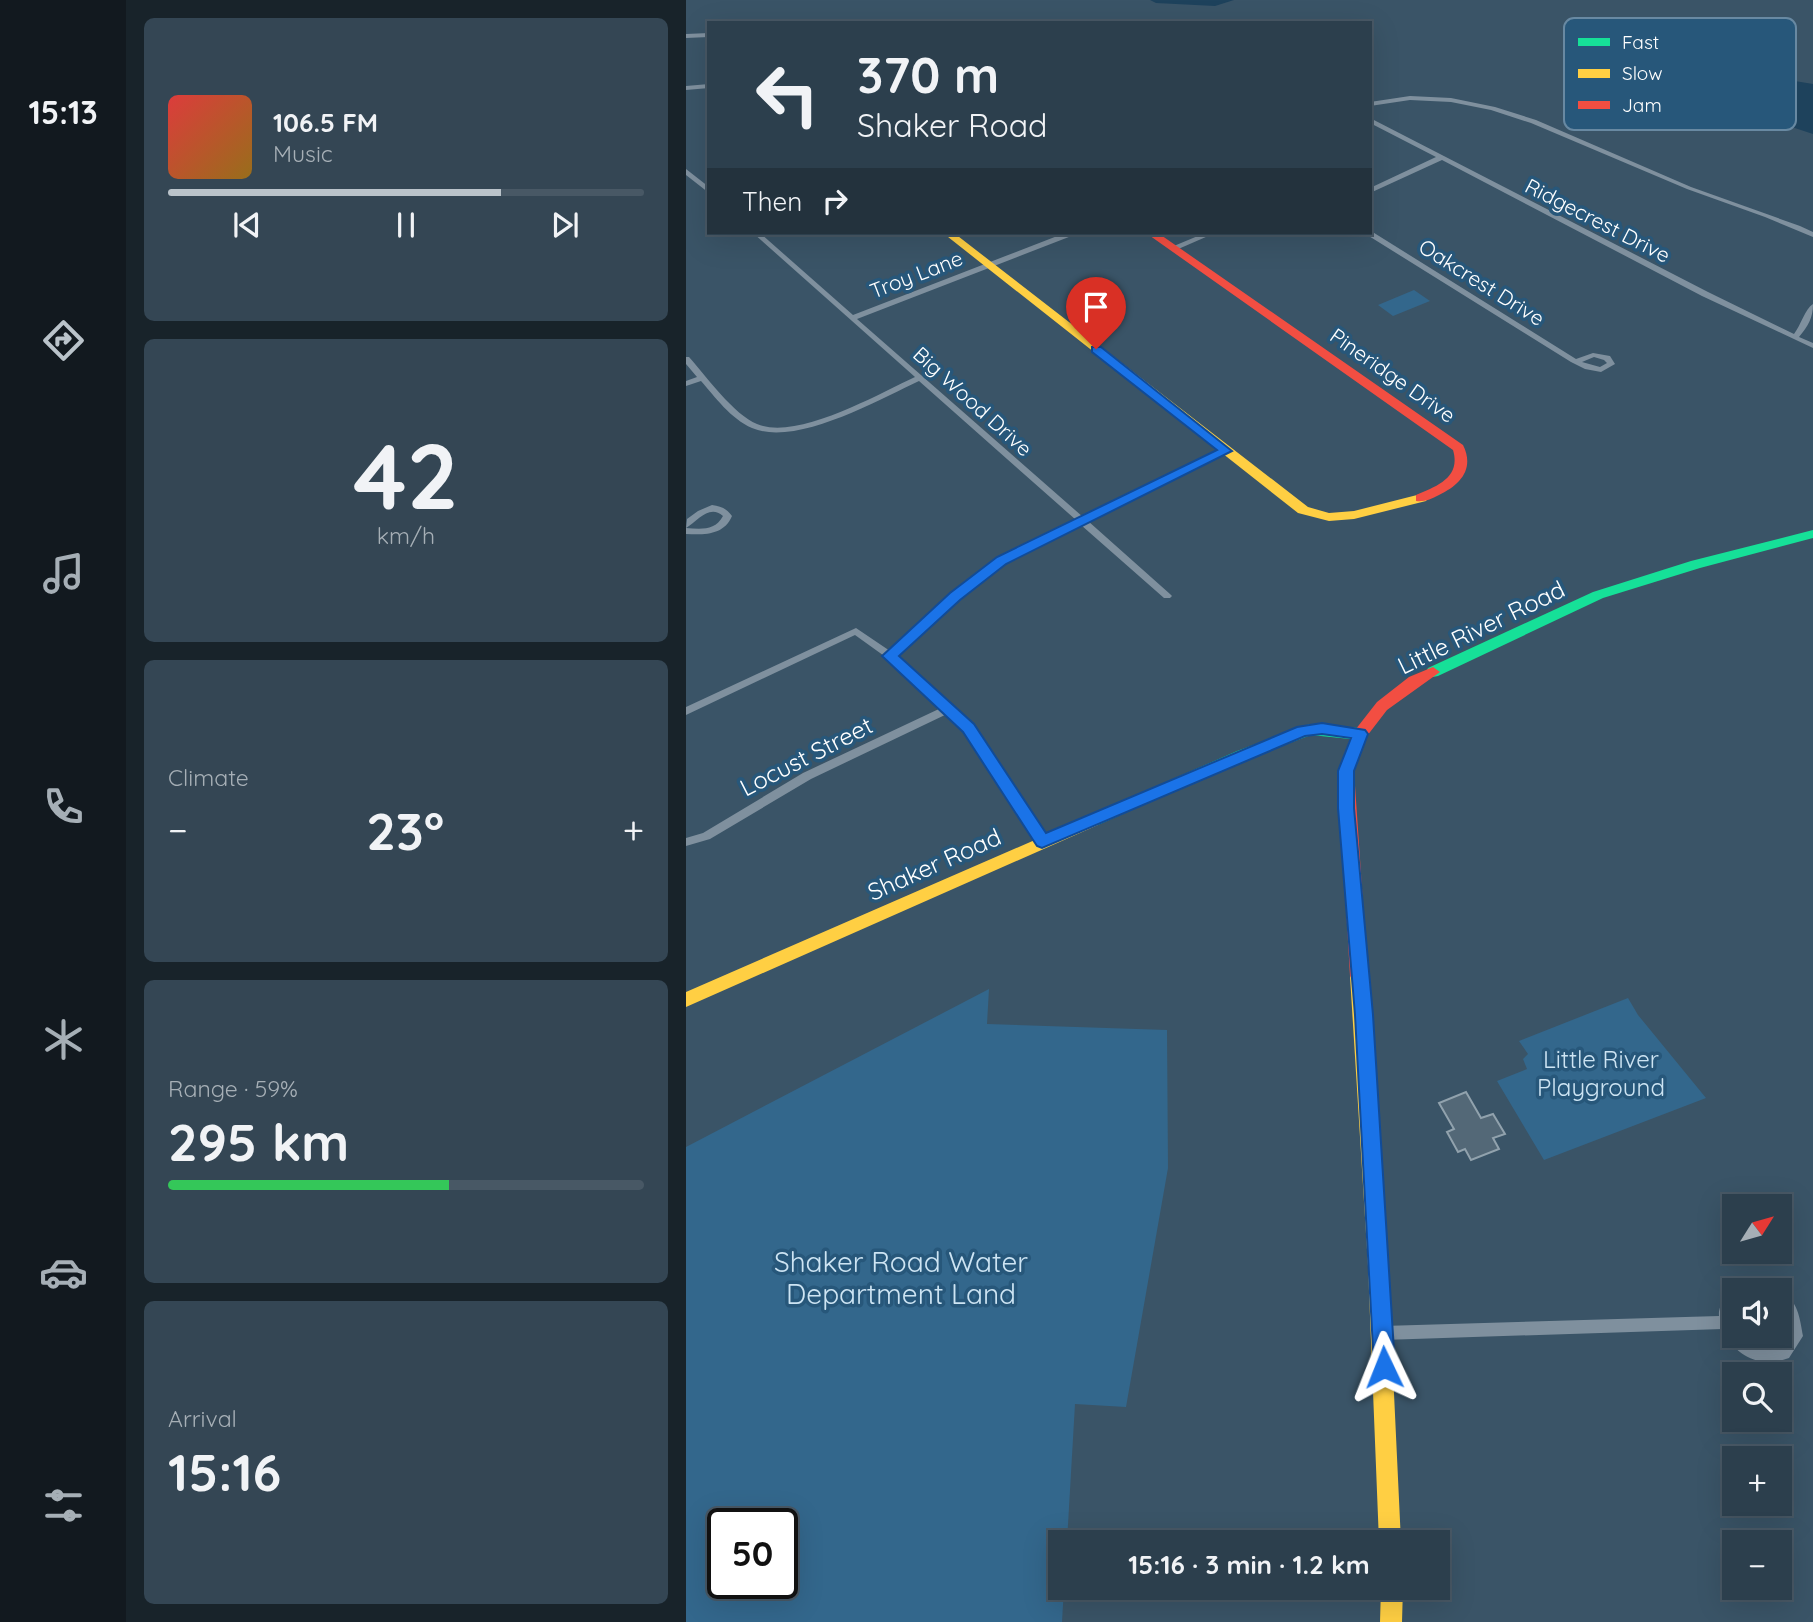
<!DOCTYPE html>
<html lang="en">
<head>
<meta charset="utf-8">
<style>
	:root { --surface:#2c3f4d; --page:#344654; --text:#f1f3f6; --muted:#a6afb6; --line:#485865; --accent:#bac3ca }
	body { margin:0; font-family:Quicksand,sans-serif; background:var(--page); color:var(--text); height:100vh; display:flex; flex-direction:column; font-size:26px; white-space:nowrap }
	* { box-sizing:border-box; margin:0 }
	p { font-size:23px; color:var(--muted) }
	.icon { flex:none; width:38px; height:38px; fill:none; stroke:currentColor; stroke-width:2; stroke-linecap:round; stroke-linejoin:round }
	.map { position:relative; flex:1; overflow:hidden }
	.details { display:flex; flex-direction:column; gap:18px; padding:18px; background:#18232a; width:560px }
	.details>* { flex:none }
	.banner { position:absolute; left:21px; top:21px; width:665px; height:214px; border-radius:0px; box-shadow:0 7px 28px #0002,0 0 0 2px var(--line); background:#2c3f4d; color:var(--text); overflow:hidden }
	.needle { width:46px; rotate:53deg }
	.fabs { position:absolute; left:1036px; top:1194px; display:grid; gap:14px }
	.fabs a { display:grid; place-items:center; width:70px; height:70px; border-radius:0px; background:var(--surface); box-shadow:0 7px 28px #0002,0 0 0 2px var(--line); font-size:35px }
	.speed { position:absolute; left:21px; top:1508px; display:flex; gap:14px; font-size:35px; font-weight:700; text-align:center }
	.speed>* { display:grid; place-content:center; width:91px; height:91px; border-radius:50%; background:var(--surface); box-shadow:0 7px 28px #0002,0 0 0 2px var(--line); line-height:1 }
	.speed .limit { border:4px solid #111; border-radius:10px; background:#fff; color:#111 }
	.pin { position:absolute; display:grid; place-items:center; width:60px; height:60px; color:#fff; margin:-72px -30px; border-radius:50% 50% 50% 0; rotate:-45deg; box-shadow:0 0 7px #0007 }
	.pin .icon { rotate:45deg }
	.me { position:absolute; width:77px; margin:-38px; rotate:358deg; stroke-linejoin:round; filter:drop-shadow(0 0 5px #0008) }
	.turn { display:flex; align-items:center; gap:24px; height:147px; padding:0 35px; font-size:32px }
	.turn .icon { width:91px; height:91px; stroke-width:2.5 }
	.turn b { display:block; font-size:49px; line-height:60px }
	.then { display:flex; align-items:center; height:66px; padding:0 35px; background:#0003; gap:14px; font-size:26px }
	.big { font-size:52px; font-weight:700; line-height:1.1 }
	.details .widget { flex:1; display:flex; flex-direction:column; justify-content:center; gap:10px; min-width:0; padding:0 24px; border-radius:10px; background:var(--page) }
	.details .dial { align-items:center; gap:0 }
	.dial b { font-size:91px; line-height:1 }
	.song { display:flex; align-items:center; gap:21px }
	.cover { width:84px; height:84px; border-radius:10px; background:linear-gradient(135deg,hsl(0 70% 55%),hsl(40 70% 35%)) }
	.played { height:7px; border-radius:4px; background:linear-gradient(90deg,var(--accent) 70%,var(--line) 70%) }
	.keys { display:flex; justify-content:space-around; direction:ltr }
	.heat { display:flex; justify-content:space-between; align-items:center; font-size:38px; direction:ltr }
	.charge { height:10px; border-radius:5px; background:linear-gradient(90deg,#34c759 59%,var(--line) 0) }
	.trip { position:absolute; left:362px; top:1530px; width:402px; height:70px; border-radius:0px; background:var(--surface); box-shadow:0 7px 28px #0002,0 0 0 2px var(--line); font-weight:700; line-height:70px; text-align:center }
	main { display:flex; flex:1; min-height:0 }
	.tabs { display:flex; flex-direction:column; width:126px; justify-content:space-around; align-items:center; background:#12191f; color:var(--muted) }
	.tabs .icon { width:49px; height:49px }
	.tabs .on { color:var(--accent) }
	.tabs b { font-size:32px; color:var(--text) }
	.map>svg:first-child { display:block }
	.green { fill:#33678c; fill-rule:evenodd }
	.water { fill:#1e425c }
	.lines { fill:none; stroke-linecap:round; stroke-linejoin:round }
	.river { fill:#1e425c; fill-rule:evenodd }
	.building { fill:#536877; stroke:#91a2ad; stroke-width:2 }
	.street { fill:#7f909e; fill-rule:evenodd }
	.fast { fill:#16e098; fill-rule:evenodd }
	.slow { fill:#ffcf43; fill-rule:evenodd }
	.jam { fill:#f24e42; fill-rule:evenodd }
	.route { fill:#1a73e8; stroke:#114b97; stroke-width:2 }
	.labels { text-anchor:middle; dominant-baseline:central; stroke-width:7; stroke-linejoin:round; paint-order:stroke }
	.far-street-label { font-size:21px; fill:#fff; stroke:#27577a }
	.street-label { font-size:24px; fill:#fff; stroke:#27577a }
	.park-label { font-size:24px; fill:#cde4f3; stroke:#27577a }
	.near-park-label { font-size:28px; fill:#cde4f3; stroke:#27577a }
	.key { fill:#27577a; stroke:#6889a2; stroke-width:2 }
	.key-label { font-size:19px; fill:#fff }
</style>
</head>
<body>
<main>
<nav class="tabs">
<b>15:13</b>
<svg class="icon on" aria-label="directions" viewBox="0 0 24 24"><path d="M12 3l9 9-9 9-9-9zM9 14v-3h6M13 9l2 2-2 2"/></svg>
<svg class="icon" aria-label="music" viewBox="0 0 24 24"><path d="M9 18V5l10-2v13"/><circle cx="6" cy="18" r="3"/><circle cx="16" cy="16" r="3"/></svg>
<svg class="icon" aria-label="phone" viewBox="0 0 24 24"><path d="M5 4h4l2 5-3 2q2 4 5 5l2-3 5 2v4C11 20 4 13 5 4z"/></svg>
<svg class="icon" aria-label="climate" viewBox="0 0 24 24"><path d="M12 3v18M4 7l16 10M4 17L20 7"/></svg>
<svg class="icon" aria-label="car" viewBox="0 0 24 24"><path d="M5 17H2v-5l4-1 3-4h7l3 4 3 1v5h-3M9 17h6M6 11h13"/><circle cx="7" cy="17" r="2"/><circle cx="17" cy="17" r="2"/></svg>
<svg class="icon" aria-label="filters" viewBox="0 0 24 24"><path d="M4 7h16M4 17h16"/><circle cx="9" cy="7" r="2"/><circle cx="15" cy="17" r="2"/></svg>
</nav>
<section class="details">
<div class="widget">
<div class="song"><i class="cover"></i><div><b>106.5 FM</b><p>Music</p></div></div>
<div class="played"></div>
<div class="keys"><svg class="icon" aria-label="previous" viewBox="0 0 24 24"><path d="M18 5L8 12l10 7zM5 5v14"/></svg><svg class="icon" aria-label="pause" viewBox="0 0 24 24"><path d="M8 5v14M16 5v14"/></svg><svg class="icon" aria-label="next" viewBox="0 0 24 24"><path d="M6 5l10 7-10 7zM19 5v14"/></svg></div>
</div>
<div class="widget dial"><b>42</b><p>km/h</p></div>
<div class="widget"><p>Climate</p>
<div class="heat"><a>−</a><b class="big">23°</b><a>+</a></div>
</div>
<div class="widget"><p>Range · 59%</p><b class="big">295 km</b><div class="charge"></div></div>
<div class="widget"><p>Arrival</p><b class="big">15:16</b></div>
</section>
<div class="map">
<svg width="1127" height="1622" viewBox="0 0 1127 1622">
	<rect width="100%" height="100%" fill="#3a5467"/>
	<!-- green -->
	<path class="green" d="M 728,290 L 744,301 L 707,316 L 692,305 Z
		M 303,989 L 301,1024 L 481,1030 L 482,1168 L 440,1407 L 389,1404 L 381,1542 L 374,1542 L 374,1587 L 378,1587 L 376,1622 L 0,1622 L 0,1147 ZM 96,1524 L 96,1584 L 37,1584 L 37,1524 Z
		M 942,998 L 952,1015 L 1020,1098 L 858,1160 L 811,1081 L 841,1069 L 837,1059 L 842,1054 L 833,1041 Z"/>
	<!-- water -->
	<path class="water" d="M 945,54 L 1127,84 L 1127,134 L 1081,119 L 948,60 Z"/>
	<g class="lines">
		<!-- river -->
		<path class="river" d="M 464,0 L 548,0 L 529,6 L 470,3 Z"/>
	</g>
	<!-- building -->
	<path class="building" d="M 780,1092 L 795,1118 L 807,1114 L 819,1134 L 807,1138 L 813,1149 L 785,1160 L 779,1149 L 772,1152 L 761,1132 L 768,1129 L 753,1103 Z"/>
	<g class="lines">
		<!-- street -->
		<path class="street" d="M 23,33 L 23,37 L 0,38 L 0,34 Z
			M 23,84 L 23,88 L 0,90 L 0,86 Z
			M 724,96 L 765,98 L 809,107 L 850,120 L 1005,187 L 1114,226 L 1127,232 L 1127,237 L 1079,217 L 1001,189 L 845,123 L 805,110 L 765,102 L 724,100 L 684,106 L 684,102 Z
			M 684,118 L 1022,292 L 1108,334 C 1115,325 1119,309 1127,304 C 1127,318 1122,326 1113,337 L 1127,343 L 1127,348 L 1016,296 L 756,160 L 684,193 L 684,188 L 750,157 L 684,123 Z
			M 0,169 L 23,187 L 23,193 L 0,175 Z
			M 685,231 L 890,359 L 907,353 L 924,356 L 929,364 L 915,372 L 899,369 L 885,362 L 678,233 ZM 908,357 L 918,360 L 921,363 L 914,367 L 896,362 Z
			M 67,233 L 74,233 L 167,315 L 379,233 L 388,233 L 388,235 L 171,319 L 397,517 L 536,449 L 542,449 L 543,451 L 402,521 L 484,594 L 486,596 L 484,598 L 478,598 L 395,525 L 318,562 L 272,598 L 210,656 L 287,725 L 360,839 L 361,842 L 360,845 L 352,845 L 279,731 L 261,714 L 125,779 L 24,839 L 0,846 L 0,838 L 17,833 L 117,773 L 255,708 L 201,658 L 169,635 L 0,715 L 0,707 L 170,628 L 204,651 L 266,594 L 312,558 L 390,520 L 233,381 C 192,400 110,447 66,428 C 45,419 29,397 15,381 L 0,386 L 0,381 L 11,377 L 0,364 L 0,357 L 3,357 C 20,376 48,415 71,424 C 111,441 192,394 229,377 Z
			M 519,233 L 529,233 L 490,250 L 483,248 Z
			M 26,505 C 35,506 41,509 46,516 C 38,535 19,535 0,534 L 0,528 C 15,529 29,531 37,516 C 23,504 12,521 0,528 L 1,519 L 12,511 Z
			M 1057,1284 L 1078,1284 L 1083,1285 L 1085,1290 L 1048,1290 L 1048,1308 L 1046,1312 L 1048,1335 L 1055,1335 C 1067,1347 1078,1350 1094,1347 L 1103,1334 L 1101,1317 L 1094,1308 L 1094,1292 C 1112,1299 1114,1319 1117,1336 L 1103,1358 C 1075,1369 1048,1356 1037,1329 L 697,1340 L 692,1338 L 690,1333 L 692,1328 L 697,1326 L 1033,1316 C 1032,1307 1040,1292 1048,1289 L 1051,1290 L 1052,1285 Z"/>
		<!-- fast -->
		<path class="fast" d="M 1127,530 L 1127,538 L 1014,568 L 917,598 L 752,676 L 747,677 L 740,672 L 742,668 L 907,592 L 1005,561 Z
			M 624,724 L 674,728 L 682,734 L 674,740 L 625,735 L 561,759 L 412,825 L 400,825 L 398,821 L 400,817 L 551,751 Z"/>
		<!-- slow -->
		<path class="slow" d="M 257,233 L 268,233 L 622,507 L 643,513 L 668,511 L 735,494 L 742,498 L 740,501 L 668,519 L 643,521 L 612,513 Z
			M 406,815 L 412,817 L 414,821 L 412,825 L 0,1007 L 0,992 Z
			M 673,969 L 679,971 L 682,976 L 702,1266 L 715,1542 L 693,1542 L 682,1266 L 664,976 L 667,971 Z
			M 695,1587 L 717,1587 L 716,1622 L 694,1622 Z"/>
		<!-- jam -->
		<path class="jam" d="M 460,233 L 472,233 L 777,445 C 789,469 774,485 753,495 C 745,499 739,502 730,501 L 730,495 C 752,486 775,477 767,450 Z
			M 747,667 L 754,672 L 701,710 L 681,736 L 668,771 L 682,976 L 679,981 L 673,983 L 667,981 L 664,976 L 652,771 L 666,734 L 691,702 L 723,677 Z"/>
	</g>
	<!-- route -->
	<path class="route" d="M 406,347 L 415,347 L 546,451 L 320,564 L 274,600 L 213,656 L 288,724 L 360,833 L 611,727 L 636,723 L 679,730 L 682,734 L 668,771 L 668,808 L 687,1015 L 709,1367 L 706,1375 L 698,1378 L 691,1375 L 688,1367 L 669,1015 L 652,808 L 652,771 L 665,738 L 636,734 L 619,736 L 356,848 L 351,846 L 277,732 L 196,656 L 264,593 L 311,557 L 531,450 L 406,352 Z"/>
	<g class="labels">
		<!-- far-street labels -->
		<g class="far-street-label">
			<text transform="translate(912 220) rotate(27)">Ridgecrest Drive</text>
			<text transform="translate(230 274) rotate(-21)">Troy Lane</text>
			<text transform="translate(796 282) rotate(32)">Oakcrest Drive</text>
			<text transform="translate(707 375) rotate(35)">Pineridge Drive</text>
			<text transform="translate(287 401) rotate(42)">Big Wood Drive</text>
		</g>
		<!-- street labels -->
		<g class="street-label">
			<text transform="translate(795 627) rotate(-26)">Little River Road</text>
			<text transform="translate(120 756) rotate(-27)">Locust Street</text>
			<text transform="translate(248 864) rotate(-24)">Shaker Road</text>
		</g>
		<!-- park labels -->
		<g class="park-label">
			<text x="915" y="1059">Little River<tspan x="915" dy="28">Playground</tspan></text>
		</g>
		<!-- near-park labels -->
		<g class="near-park-label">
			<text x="215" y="1261">Shaker Road Water<tspan x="215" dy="32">Department Land</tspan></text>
		</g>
	</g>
	<!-- legend -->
	<rect x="878" y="18" width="232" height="112" rx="10" class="key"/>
	<rect x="892" y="38" width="32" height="8" fill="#16e098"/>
	<rect x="892" y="69" width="32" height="9" fill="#ffcf43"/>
	<rect x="892" y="101" width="32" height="8" fill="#f24e42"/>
	<g class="key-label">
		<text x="936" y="49">Fast</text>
		<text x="936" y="80">Slow</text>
		<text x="936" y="112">Jam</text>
	</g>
</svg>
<div class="fabs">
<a><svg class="needle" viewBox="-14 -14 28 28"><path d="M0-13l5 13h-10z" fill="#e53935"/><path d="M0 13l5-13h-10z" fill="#a6afb6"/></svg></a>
<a><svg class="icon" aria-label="sound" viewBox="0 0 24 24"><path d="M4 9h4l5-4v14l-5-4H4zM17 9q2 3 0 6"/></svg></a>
<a><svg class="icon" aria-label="search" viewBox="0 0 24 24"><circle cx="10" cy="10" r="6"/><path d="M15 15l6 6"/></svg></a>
<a>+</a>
<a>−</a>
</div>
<div class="speed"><div class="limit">50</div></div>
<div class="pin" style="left:410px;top:349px;background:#d93025"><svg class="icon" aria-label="arrive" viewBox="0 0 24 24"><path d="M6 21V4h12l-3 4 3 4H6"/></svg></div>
<svg class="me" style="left:698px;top:1367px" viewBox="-20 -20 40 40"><path d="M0-17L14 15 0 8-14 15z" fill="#1a73e8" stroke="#fff" stroke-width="4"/></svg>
<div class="trip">15:16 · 3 min · 1.2 km</div>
<div class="banner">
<div class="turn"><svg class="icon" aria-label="left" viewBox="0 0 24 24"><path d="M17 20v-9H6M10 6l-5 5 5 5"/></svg><div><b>370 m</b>Shaker Road</div></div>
<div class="then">Then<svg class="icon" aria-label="right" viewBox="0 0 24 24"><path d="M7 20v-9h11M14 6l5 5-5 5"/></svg></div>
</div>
</div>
</main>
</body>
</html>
